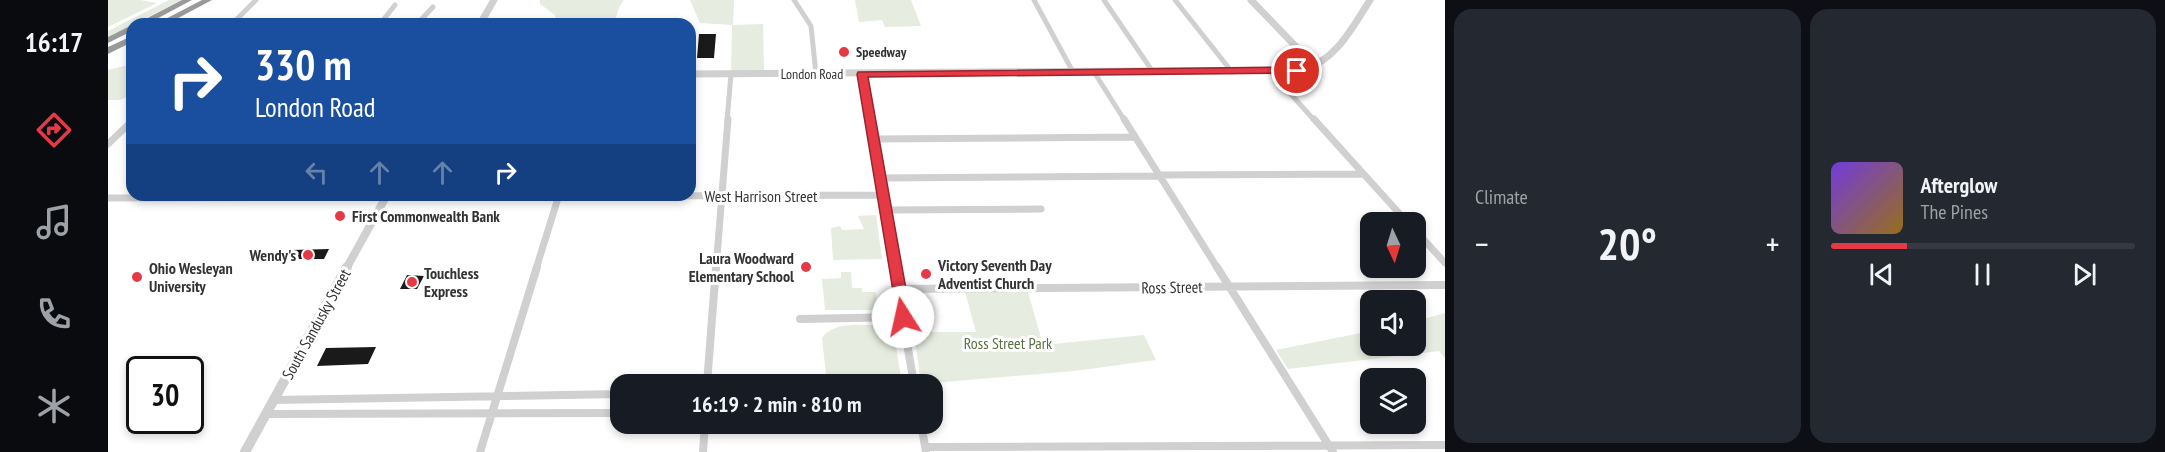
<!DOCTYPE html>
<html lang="en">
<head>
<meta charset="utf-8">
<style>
	:root { --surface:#171b24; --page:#242831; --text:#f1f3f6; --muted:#9ea1a6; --line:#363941; --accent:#e63946 }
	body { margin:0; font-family:"PT Sans Narrow",sans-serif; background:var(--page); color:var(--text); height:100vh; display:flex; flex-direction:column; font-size:22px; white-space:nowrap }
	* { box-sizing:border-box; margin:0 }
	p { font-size:20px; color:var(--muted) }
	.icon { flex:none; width:33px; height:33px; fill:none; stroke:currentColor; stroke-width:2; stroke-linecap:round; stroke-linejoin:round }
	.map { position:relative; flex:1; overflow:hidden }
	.side { display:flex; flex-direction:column; gap:9px; padding:9px; background:#0d0f14; width:720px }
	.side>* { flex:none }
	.banner { position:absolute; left:18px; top:18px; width:570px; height:183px; border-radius:18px; box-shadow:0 3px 9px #0003; background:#1a4fa0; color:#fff; overflow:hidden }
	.needle { width:39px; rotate:176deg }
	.fabs { position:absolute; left:1252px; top:212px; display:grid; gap:12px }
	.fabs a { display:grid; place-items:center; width:66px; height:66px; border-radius:12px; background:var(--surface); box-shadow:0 3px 9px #0003; font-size:30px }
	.speed { position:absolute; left:18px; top:356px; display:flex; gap:12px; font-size:30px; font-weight:700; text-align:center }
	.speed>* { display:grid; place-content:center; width:78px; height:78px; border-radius:50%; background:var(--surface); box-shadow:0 3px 9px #0003; line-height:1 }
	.speed .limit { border:3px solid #111; border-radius:9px; background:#fff; color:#111 }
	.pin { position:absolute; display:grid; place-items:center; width:51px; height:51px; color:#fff; margin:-26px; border:3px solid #fff; border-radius:50%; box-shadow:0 2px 6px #0007 }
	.me { position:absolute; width:66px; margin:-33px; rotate:350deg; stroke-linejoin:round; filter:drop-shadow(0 0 4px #0008) }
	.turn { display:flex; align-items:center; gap:21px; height:126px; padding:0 30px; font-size:27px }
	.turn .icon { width:78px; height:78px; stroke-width:2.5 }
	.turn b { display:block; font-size:42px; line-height:51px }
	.lanes { display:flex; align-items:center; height:57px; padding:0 30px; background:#0003; justify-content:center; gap:30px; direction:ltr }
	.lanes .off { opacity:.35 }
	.big { font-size:45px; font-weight:700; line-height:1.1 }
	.side .card { flex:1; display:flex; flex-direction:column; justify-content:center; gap:9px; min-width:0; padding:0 21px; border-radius:18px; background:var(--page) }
	.song { display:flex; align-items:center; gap:18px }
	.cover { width:72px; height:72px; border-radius:9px; background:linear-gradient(135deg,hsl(260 70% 55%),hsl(40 70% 35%)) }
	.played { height:6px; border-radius:3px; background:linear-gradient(90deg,var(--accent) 25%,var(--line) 25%) }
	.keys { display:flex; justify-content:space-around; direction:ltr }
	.heat { display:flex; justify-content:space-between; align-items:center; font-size:33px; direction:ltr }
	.side .tiles { flex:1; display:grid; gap:9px; grid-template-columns:repeat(2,1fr) }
	.trip { position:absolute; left:502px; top:374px; width:333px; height:60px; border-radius:18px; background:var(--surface); box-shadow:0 3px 9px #0003; font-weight:700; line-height:60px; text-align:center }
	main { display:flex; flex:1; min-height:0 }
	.menu { display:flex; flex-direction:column; width:108px; justify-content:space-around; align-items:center; background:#090b0e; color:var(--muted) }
	.menu .icon { width:42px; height:42px }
	.menu .current { color:var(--accent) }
	.menu b { font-size:27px; color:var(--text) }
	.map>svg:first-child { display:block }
	.green { fill:#e6ecdf }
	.building { fill:#1a1a1a }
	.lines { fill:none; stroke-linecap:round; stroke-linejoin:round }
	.minor-far2 { stroke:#d0d0d0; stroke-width:5 }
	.minor-far1 { stroke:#d0d0d0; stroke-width:7 }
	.minor { stroke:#d0d0d0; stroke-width:8 }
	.tertiary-far2 { stroke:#d0d0d0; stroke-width:7 }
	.tertiary-far1 { stroke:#d0d0d0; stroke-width:8 }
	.tertiary { stroke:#d0d0d0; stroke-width:10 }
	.motorway { fill:#9a9a9a; fill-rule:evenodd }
	.route { fill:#e63946; stroke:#96252e; stroke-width:1.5 }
	.poi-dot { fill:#e63946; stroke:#fff; stroke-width:2 }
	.labels { text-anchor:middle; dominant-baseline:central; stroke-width:6; stroke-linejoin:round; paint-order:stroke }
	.far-poi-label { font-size:14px; font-weight:bold; fill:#333; stroke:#fff; text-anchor:start }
	.far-street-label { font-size:14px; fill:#333; stroke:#fff }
	.street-label { font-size:16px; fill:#333; stroke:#fff }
	.poi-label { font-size:16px; font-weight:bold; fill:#333; stroke:#fff; text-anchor:start }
	.park-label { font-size:16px; fill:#56703f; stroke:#fff }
</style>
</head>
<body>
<main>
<nav class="menu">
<b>16:17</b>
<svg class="icon current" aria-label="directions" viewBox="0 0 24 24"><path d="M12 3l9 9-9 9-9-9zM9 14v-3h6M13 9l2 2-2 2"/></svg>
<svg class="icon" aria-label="music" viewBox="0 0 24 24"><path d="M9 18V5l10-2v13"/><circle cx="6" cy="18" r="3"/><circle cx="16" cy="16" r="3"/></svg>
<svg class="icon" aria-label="phone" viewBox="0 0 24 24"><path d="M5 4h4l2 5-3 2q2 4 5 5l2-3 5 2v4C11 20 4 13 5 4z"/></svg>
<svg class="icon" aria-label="climate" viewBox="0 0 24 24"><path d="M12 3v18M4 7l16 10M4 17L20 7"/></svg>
</nav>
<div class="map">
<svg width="1337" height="452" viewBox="0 0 1337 452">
	<rect width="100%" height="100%" fill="#fff"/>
	<!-- green -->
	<path class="green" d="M 0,0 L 32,0 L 49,3 L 0,27 Z
		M 61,0 L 74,0 L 0,37 L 0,31 Z
		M 432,0 L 516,0 L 511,7 L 506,24 L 448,23 L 447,15 L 432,4 Z
		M 582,0 L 626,0 L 625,25 L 655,24 L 656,71 L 623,72 L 624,25 L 592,23 Z
		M 747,0 L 803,0 L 813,26 L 777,27 L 774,20 L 751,22 Z
		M 24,64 L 24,95 L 12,100 L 0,100 L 0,70 Z
		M 768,215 L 774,259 L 725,260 L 723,228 L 732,226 L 734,230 L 756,229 L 750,216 Z
		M 733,272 L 743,272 L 744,288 L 754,288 L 754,292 L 768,292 L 770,310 L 717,310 L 714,279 L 733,278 Z
		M 857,292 L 920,292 L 935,345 L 1036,335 L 1048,360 L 966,371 L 813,384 L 806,332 L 868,332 Z
		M 1337,313 L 1337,358 L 1331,351 L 1180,369 L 1168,350 L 1263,331 L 1263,345 L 1308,345 L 1308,321 Z
		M 782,326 L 785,328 L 794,384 L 719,384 L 714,338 C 727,319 761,326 782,326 Z"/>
	<!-- building -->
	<path class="building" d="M 591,34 L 608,34 L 606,58 L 589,58 Z
		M 221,249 L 216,259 L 184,259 L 186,256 L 181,254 L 183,250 Z
		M 299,275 L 316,276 L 309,289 L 292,289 Z
		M 268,347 L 260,364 L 209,366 L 218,348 Z"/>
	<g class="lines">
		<!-- minor-far2 -->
		<path class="minor-far2" d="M 686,0 L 703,26 L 708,74
			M 926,0 L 965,72
			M 996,0 L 1045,72
			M 1067,0 L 1124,72
			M 124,24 L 148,0
			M 272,24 L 287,5
			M 309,24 L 325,7
			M 1162,71 L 1207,121
			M 986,72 L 1017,121
			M 754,74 L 762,121
			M 619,121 L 623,74"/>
		<!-- minor-far1 -->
		<path class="minor-far1" d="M 762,119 L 787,269
			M 1016,119 L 1110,269
			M 1206,119 L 1299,222
			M 766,139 L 1026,137
			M 0,144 L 24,121
			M 1050,175 L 1255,174
			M 772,178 L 1051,176
			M 0,198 L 775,195
			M 778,210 L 933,209
			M 1308,231 L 1337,263
			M 428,269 L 451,195
			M 608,269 L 620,119"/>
		<!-- minor -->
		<path class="minor" d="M 786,267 L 806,384
			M 1109,267 L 1225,452
			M 790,289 L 1337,285
			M 692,319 L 795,317
			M 599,384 L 608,267
			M 166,400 L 513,394
			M 159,414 L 513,413
			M 813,423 L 818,452
			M 817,447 L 1337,445
			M 372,452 L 429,267
			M 595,452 L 597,423"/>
		<!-- tertiary-far2 -->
		<path class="tertiary-far2" d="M 1143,0 L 1195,54 L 1210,65
			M 372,24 L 386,0
			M 582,74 L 1195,70 C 1229,59 1244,28 1262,0"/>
		<!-- tertiary-far1 -->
		<path class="tertiary-far1" d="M 238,269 L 279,195"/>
		<!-- tertiary -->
		<path class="tertiary" d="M 137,452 L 239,267"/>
		<!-- motorway -->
		<path class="motorway" d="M 74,0 L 84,0 L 39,24 L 28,24 Z
			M 94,0 L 104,0 L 59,24 L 48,24 Z
			M 24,25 L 24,31 L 0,43 L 0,37 Z
			M 24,36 L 24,42 L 0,54 L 0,47 Z"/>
	</g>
	<!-- route -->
	<path class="route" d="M 1189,67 L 1194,71 L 1192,73 L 760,77 L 803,317 L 801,321 L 790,321 L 749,74 L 750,72 Z"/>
	<!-- markers -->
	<g class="poi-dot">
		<circle cx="736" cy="52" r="6"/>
		<circle cx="232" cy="216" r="6"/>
		<circle cx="200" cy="255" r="6"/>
		<circle cx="698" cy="267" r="6"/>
		<circle cx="818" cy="274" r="6"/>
		<circle cx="29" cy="277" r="6"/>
		<circle cx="304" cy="282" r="6"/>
	</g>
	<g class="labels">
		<!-- far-poi labels -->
		<g class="far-poi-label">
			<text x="748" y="52">Speedway</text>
		</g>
		<!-- far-street labels -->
		<g class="far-street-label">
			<text x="704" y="74">London Road</text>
		</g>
		<!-- street labels -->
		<g class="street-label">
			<text x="653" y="196">West Harrison Street</text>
			<text transform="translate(1064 287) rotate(-1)">Ross Street</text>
			<text transform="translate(208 324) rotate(-61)">South Sandusky Street</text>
		</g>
		<!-- poi labels -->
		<g class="poi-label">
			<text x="244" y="216">First Commonwealth Bank</text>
			<text x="188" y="255" text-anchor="end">Wendy's</text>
			<text x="686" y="258" text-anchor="end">Laura Woodward<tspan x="686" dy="18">Elementary School</tspan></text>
			<text x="830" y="265">Victory Seventh Day<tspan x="830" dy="18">Adventist Church</tspan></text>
			<text x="41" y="268">Ohio Wesleyan<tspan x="41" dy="18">University</tspan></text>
			<text x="316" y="273">Touchless<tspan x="316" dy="18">Express</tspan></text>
		</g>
		<!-- park labels -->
		<g class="park-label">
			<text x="900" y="343">Ross Street Park</text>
		</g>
	</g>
</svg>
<div class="fabs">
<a><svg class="needle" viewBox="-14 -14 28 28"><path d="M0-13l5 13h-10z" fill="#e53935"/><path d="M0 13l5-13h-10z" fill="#9ea1a6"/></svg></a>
<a><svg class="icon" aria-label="sound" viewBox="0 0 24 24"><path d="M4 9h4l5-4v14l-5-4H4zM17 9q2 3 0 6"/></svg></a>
<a><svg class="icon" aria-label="layers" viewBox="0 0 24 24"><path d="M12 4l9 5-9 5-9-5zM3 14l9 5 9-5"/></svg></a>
</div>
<div class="speed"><div class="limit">30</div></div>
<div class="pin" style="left:1189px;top:71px;background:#d93025"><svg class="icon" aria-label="arrive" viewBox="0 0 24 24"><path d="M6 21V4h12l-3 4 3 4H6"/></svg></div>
<svg class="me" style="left:795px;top:317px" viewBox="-20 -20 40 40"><circle r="19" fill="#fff"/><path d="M0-13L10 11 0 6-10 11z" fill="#e63946"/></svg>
<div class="trip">16:19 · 2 min · 810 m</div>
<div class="banner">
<div class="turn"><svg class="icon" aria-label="right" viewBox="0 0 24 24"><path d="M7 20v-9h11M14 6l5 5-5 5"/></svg><div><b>330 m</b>London Road</div></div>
<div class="lanes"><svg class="icon off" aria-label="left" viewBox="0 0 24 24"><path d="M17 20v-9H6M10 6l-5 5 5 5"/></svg><svg class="icon off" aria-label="ahead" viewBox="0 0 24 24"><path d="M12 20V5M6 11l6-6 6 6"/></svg><svg class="icon off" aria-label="ahead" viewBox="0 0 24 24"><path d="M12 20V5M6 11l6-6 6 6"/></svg><svg class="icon" aria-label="right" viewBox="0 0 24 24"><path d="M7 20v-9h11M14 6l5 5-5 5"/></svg></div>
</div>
</div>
<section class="side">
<div class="tiles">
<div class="card"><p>Climate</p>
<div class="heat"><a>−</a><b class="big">20°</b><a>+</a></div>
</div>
<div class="card">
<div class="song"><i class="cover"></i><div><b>Afterglow</b><p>The Pines</p></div></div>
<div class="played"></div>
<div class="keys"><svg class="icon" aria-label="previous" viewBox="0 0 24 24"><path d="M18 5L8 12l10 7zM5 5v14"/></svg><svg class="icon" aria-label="pause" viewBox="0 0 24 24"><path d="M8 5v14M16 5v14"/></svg><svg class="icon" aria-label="next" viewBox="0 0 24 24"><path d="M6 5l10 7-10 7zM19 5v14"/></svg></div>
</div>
</div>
</section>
</main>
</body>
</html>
